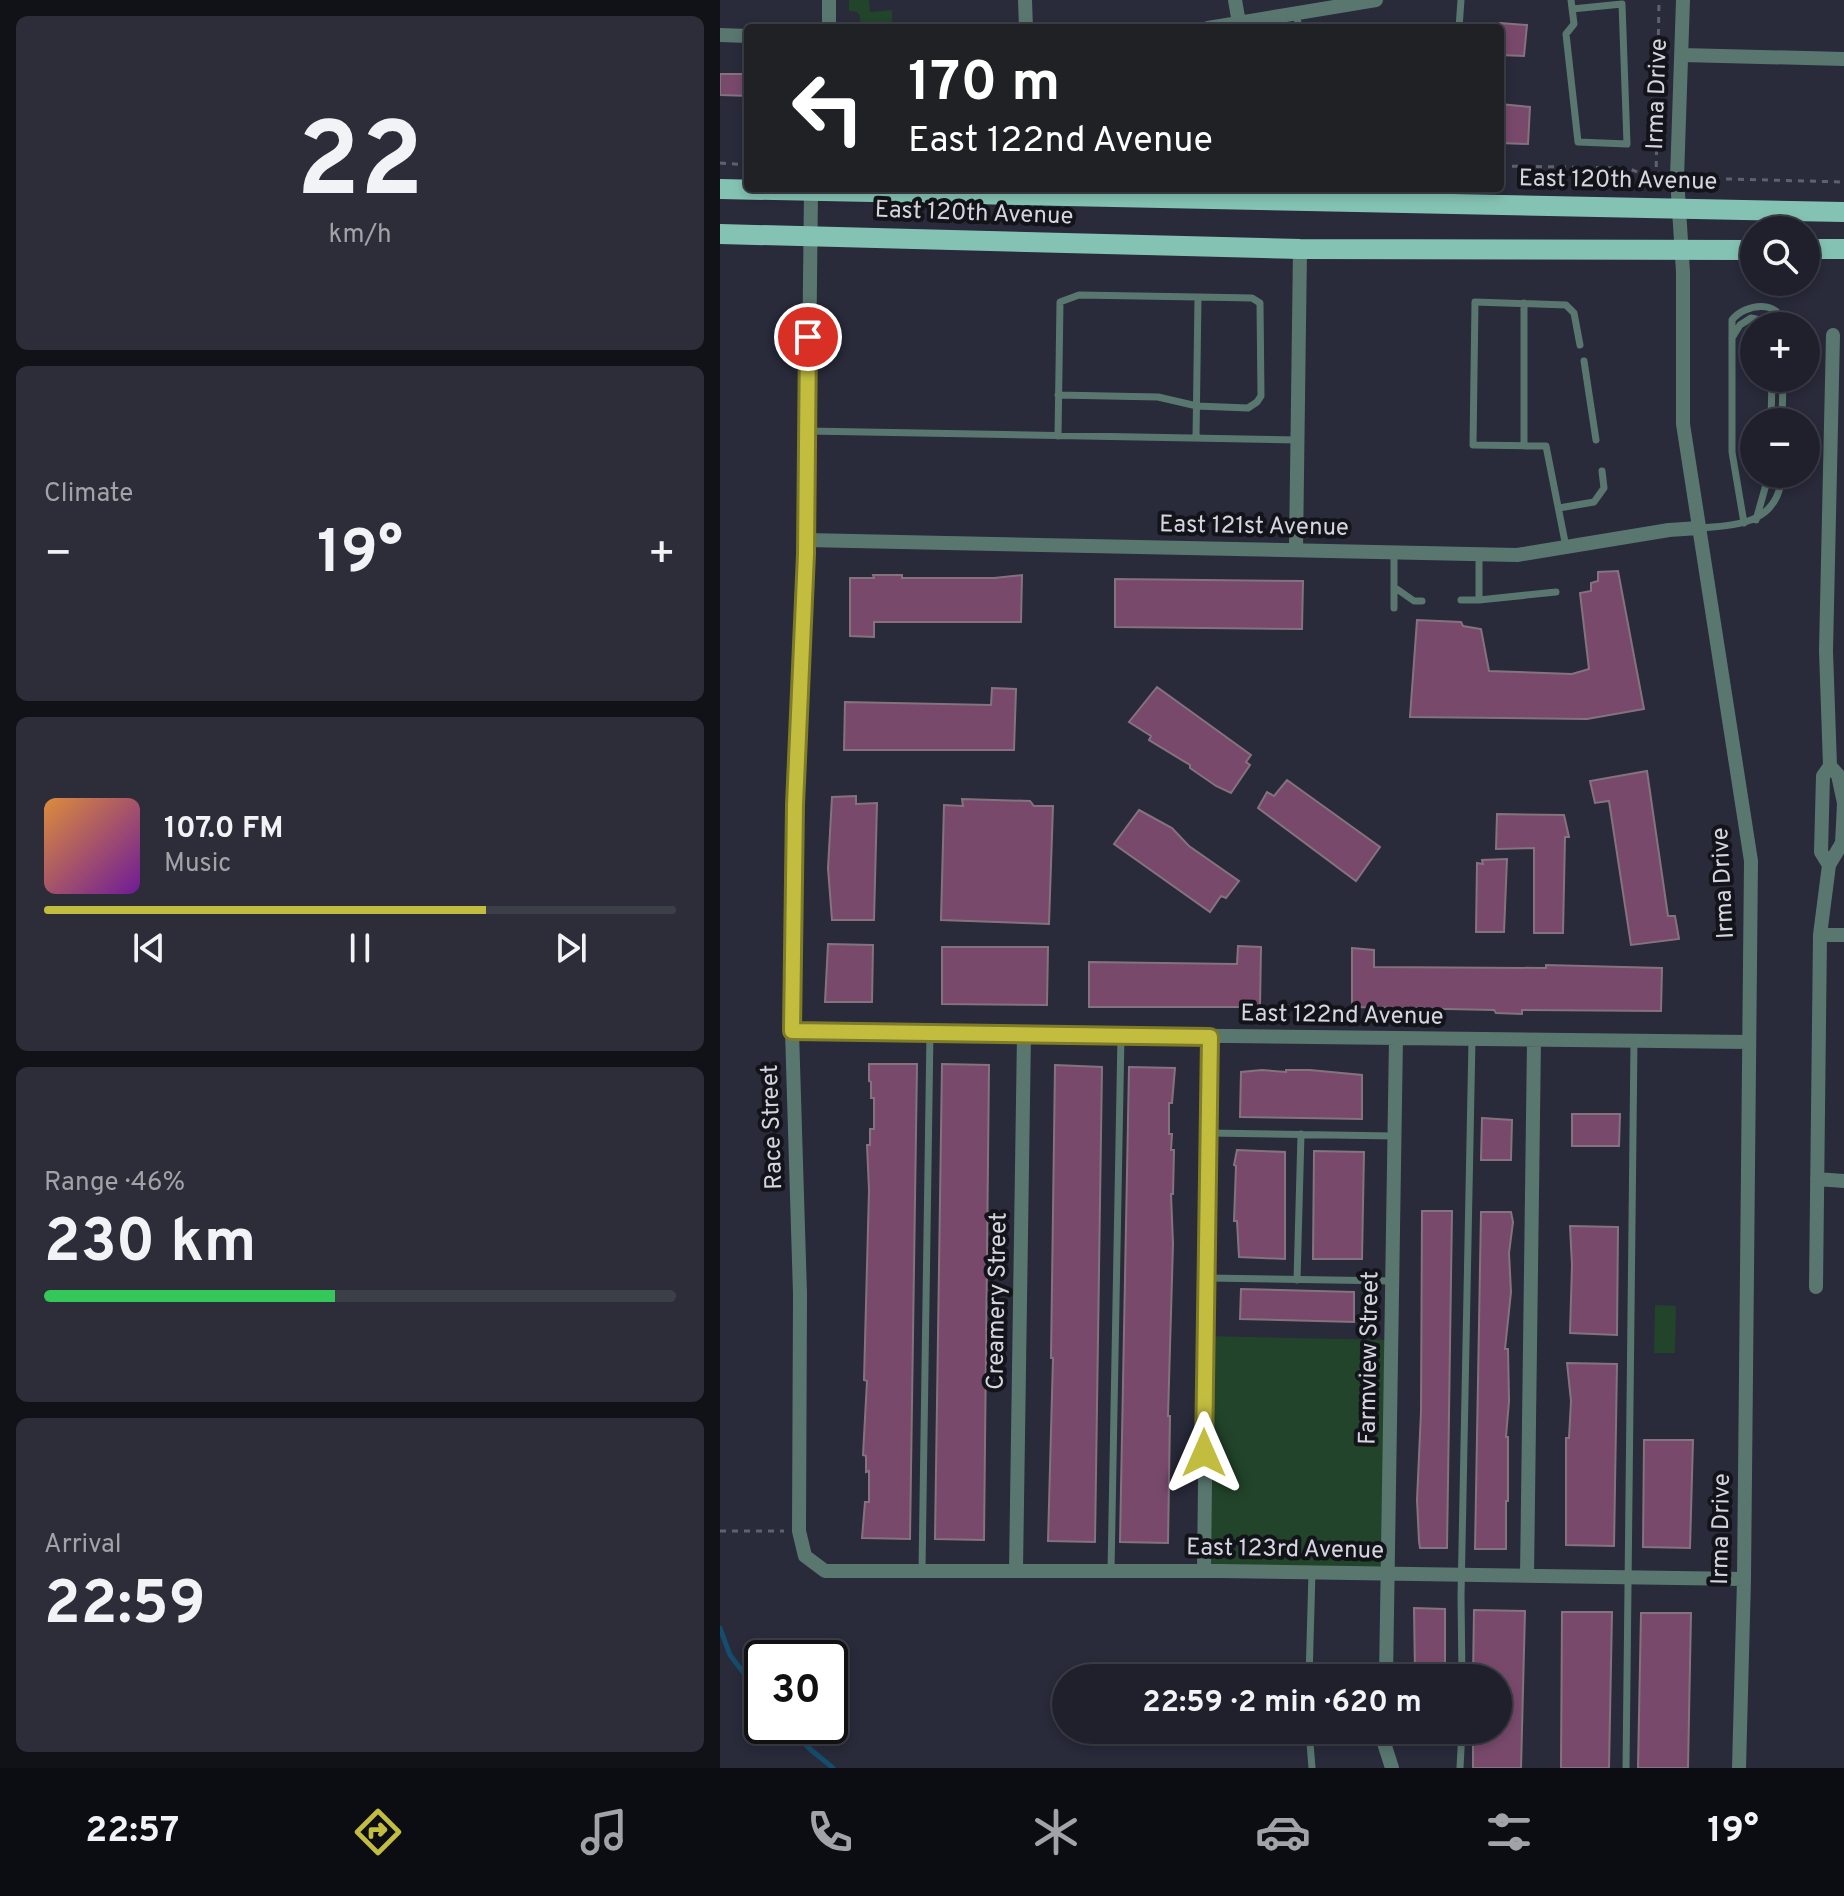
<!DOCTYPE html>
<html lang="en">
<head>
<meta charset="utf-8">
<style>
	:root { --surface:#1f202c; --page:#2c2d38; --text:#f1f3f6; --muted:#a1a3a9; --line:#3c3e48; --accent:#c2bd3f }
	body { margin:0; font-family:Overpass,sans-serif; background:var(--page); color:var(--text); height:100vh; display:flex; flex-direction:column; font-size:30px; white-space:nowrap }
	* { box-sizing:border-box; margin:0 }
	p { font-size:26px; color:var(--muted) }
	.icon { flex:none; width:44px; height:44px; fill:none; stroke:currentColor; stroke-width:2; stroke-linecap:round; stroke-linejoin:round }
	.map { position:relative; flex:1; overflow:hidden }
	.details { display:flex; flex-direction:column; gap:16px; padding:16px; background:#111218; width:720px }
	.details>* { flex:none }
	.hud { position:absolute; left:24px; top:24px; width:760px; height:168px; border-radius:8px; box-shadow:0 4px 12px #0003,0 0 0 2px var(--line); background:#202124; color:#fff; overflow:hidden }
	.buttons { position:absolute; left:1020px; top:216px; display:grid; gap:16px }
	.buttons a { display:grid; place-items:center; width:80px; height:80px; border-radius:50%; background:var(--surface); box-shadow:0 4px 12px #0003,0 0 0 2px var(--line); font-size:40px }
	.speed { position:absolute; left:24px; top:1640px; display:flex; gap:16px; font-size:40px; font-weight:700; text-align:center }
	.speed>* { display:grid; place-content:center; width:104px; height:104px; border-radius:50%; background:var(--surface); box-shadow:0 4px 12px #0003,0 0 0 2px var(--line); line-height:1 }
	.speed .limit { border:4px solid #111; border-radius:12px; background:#fff; color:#111 }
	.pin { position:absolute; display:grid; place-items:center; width:68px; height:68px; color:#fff; margin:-34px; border:4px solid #fff; border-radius:50%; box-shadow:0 2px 8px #0007 }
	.me { position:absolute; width:88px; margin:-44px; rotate:0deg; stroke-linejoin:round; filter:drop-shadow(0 0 6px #0008) }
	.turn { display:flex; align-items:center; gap:28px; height:168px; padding:0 32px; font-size:36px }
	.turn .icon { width:104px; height:104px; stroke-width:2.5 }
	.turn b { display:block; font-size:56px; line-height:68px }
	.big { font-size:60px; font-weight:700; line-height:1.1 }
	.details .widget { flex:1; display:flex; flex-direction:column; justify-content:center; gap:12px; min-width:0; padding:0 28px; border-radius:12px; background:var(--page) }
	.details .dial { align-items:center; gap:0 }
	.dial b { font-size:104px; line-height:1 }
	.song { display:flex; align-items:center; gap:24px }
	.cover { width:96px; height:96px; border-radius:12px; background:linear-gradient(135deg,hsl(30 70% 55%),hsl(280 70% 35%)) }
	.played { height:8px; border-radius:4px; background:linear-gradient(90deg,var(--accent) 70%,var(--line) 70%) }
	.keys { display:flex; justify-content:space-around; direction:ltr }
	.heat { display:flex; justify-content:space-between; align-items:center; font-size:44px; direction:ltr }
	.charge { height:12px; border-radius:6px; background:linear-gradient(90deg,#34c759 46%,var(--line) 0) }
	.trip { position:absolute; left:332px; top:1664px; width:460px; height:80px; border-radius:40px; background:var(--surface); box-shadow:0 4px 12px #0003,0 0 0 2px var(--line); font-weight:700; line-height:80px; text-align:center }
	.tabs { display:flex; height:128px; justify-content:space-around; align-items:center; background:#0c0d12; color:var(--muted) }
	.tabs .icon { width:56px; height:56px }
	.tabs .selected { color:var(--accent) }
	.tabs b { font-size:36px; color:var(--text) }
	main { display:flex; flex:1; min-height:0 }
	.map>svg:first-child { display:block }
	.green { fill:#22442a }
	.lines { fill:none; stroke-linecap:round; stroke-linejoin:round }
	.stream { stroke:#154d6f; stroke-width:5 }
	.building { fill:#78496b; stroke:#85727f; stroke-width:2 }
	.path { stroke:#60616f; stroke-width:3; stroke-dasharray:6 6; stroke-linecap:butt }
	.lane { stroke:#59776f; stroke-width:7 }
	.street { stroke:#59776f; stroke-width:14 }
	.primary { stroke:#84c3b3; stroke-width:20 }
	.route-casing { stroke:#7e7b29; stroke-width:20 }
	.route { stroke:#c2bd3f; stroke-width:14 }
	.labels { text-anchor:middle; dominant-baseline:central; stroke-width:8; stroke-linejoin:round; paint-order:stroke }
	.street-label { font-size:24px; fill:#d4d5df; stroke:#13131a }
</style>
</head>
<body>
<main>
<section class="details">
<div class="widget dial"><b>22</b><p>km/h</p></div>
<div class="widget"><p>Climate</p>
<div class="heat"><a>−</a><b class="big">19°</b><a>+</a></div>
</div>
<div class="widget">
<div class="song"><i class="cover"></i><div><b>107.0 FM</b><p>Music</p></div></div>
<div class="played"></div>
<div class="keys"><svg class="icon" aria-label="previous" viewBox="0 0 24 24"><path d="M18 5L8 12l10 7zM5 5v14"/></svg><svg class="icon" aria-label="pause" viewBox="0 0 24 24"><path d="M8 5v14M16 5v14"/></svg><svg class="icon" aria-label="next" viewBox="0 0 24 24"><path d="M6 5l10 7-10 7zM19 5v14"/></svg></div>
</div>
<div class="widget"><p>Range · 46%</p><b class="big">230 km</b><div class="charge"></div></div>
<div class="widget"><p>Arrival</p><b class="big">22:59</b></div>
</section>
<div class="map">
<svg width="1124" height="1768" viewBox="0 0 1124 1768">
	<rect width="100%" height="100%" fill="#292a3a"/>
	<!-- green -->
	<path class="green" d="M 129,0 L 149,0 L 150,12 L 172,10 L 172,26 L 140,25 L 140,16 L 137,12 L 129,11 Z
		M 935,1305 L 956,1306 L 955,1353 L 934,1353 Z
		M 485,1336 L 672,1340 L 668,1573 L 484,1571 Z"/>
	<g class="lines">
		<!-- stream -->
		<path class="stream" d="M 0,1628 L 10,1655 L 42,1697
			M 68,1726 L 90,1749 L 113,1768"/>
	</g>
	<!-- building -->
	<path class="building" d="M 780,23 L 807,25 L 804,56 L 780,55 Z
		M 0,74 L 28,74 L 28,96 L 0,95 Z
		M 780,104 L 810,107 L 808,144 L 780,143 Z
		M 898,571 L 924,709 L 867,719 L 690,717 L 697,620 L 741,622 L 743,626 L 761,629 L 769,671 L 852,674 L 869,669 L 860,593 L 871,591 L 871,583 L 878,581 L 878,572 Z
		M 153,575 L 182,575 L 182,578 L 274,578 L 302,575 L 301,622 L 154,622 L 154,637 L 130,636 L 130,578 L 154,578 Z
		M 395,579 L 583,581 L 582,629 L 395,627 Z
		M 437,687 L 531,755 L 526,762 L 530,765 L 511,793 L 496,786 L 470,768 L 470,765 L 429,740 L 431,736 L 409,722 Z
		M 272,688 L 296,689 L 294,750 L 124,750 L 125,702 L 271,705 Z
		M 927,771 L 948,916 L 955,916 L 959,939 L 911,945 L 889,801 L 875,803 L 870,781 Z
		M 567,780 L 660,847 L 636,881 L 538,808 L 547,792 L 554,796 Z
		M 136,796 L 136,804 L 157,803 L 154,920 L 112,920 L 108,868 L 112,797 Z
		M 242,799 L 310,801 L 314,806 L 333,806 L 329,924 L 221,920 L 224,805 L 243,806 Z
		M 419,810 L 452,828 L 469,846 L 519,881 L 506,898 L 501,896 L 490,912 L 394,844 Z
		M 777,814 L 844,815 L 849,837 L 845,837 L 843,933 L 814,933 L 814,848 L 776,849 Z
		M 787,859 L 784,932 L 756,932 L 757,863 L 763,864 L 762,860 Z
		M 108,944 L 153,945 L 152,1002 L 105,1002 Z
		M 518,946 L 541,947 L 540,1007 L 369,1007 L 369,962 L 517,964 Z
		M 222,947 L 328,947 L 327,1005 L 222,1004 Z
		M 632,948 L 654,950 L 654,967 L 826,968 L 826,965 L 942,968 L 941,1011 L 802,1010 L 802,1014 L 776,1013 L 774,1010 L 632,1007 Z
		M 149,1064 L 197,1064 L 190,1539 L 142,1538 L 145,1502 L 149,1502 L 149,1471 L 146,1472 L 146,1456 L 143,1455 L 147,1381 L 144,1380 L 149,1190 L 147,1145 L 150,1145 L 150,1129 L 154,1129 L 154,1098 L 151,1098 L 151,1082 L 149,1081 Z
		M 222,1064 L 269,1065 L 264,1540 L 215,1539 Z
		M 335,1065 L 382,1067 L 375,1542 L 328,1541 L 333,1358 L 331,1358 Z
		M 409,1067 L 455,1068 L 452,1103 L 449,1103 L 449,1134 L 452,1134 L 451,1150 L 454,1150 L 453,1194 L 451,1194 L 453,1244 L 448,1416 L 450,1416 L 448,1543 L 400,1542 Z
		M 542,1070 L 566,1072 L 566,1070 L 590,1070 L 642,1075 L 642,1119 L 520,1117 L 521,1072 Z
		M 852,1114 L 900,1114 L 899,1146 L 852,1146 Z
		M 762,1118 L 792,1120 L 791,1160 L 761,1160 Z
		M 517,1150 L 565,1152 L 565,1259 L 519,1257 L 517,1221 L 514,1221 L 516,1166 L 514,1165 Z
		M 594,1151 L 644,1152 L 642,1259 L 593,1259 Z
		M 702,1211 L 732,1211 L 727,1548 L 700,1548 L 699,1541 L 697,1500 L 701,1412 Z
		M 761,1212 L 791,1212 L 793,1222 L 789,1253 L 791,1292 L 785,1349 L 788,1349 L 789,1401 L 786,1437 L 788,1437 L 788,1501 L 786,1501 L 786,1549 L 755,1549 Z
		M 850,1226 L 898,1227 L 897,1335 L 850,1333 L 852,1265 Z
		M 521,1289 L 634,1292 L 634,1322 L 520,1319 Z
		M 847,1363 L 897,1364 L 894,1546 L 846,1545 L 846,1438 L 849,1438 L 851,1401 Z
		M 924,1440 L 973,1440 L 970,1548 L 923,1547 Z
		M 694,1608 L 725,1609 L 725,1674 L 695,1674 Z
		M 754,1610 L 805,1611 L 801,1768 L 753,1768 L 753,1730 L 778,1730 L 778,1678 L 753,1678 Z
		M 842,1612 L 892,1612 L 889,1768 L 841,1768 Z
		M 921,1613 L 971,1613 L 968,1768 L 918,1768 Z
		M 694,1730 L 724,1730 L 723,1744 L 695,1744 Z"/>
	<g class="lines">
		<!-- path -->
		<path class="path" d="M 0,163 L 28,165
			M 780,166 L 907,168 L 936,179 L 942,178
			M 970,178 L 1124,182
			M 936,179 L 939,0
			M 0,1531 L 64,1531"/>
		<!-- lane -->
		<path class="lane" d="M 851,0 L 854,24 L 846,34 L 858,142 L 907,144 L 902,4 L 852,9
			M 576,13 L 579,28
			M 739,28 L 741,0
			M 804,303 L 804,446
			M 1012,338 L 1020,325 L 1031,318 L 1045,321 L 1049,326
			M 864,361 L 876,440
			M 338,395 L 438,397 L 477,406 L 528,408 L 537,402 L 541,396 L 540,303 L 532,298 L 478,297
			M 1051,422 L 1052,378
			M 1062,422 L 1063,378
			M 88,431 L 578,440
			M 338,436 L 340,302 L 359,295 L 478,297 L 476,438
			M 839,508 L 874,502 L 884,488 L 882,471
			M 1036,520 L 1049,474
			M 1024,523 L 1012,452 L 1012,320 C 1025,303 1061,299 1063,326
			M 979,528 C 1018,525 1059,524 1062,474
			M 846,547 L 826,446 L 753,445 L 755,302 L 846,305 L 854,313 L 860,345
			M 674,587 L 694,601 L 702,601
			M 741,600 L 759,600 L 759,554
			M 759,600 L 836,592
			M 674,608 L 674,552
			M 488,1133 L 674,1136
			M 487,1278 L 673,1281
			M 577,1280 L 581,1134
			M 202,1570 L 210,1032
			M 391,1571 L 401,1035
			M 589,1678 L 592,1572
			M 742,1678 L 741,1597 L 752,1039
			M 589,1730 L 592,1768
			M 740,1768 L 742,1730
			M 906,1768 L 914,1041"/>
		<!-- street -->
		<path class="street" d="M 305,0 L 306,28
			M 515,0 L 519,23
			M 963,0 L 957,178 L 963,272 L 963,424 L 1031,861 L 1024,1579 L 1019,1768
			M 109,28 L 109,0
			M 488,28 L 656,0
			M 0,35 L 28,36
			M 962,55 L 1124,59
			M 91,191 L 88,461 L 75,805 L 72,1031 L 80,1294 L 79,1531 L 85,1556 L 105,1571 L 499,1571 L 1024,1579
			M 86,540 L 797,555 L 949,530 L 979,528
			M 576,550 L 580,249
			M 1109,865 L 1101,852 L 1103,776 L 1110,766 L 1106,651 L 1113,335
			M 1100,935 L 1124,935
			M 72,1031 L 1029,1042
			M 1097,1179 L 1124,1181
			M 1096,1287 L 1100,935 L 1109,865 L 1122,843 L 1123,824 L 1124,803 L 1118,775 L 1110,766
			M 296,1570 L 304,1033
			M 484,1571 L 490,1037
			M 807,1576 L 814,1040
			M 666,1678 L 676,1038
			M 665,1730 L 664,1743 L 672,1768"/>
		<!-- primary -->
		<path class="primary" d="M 0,189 L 1124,212
			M 0,234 L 580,249 L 1034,250
			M 1086,249 L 1124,249"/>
	</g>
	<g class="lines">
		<!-- route casing -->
		<g class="route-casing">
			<path id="route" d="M 88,337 L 86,554 L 75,805 L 72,1031 L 490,1037 L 484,1453"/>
		</g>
		<!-- route -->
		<use href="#route" class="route"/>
	</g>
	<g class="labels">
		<!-- street labels -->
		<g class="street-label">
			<text transform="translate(938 94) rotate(-88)">Irma Drive</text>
			<text transform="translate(898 181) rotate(1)">East 120th Avenue</text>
			<text transform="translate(254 214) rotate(2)">East 120th Avenue</text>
			<text transform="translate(534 527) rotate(1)">East 121st Avenue</text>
			<text transform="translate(1004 883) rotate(-93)">Irma Drive</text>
			<text transform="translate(622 1016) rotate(1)">East 122nd Avenue</text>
			<text transform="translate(53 1127) rotate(-92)">Race Street</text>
			<text transform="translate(278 1301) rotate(-89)">Creamery Street</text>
			<text transform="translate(650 1358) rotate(-89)">Farmview Street</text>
			<text transform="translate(1002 1529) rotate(-89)">Irma Drive</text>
			<text transform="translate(565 1550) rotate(1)">East 123rd Avenue</text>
		</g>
	</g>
</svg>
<div class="buttons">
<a><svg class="icon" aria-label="search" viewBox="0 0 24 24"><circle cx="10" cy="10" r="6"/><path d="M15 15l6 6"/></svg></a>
<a>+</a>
<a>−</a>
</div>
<div class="speed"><div class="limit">30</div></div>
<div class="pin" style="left:88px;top:337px;background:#d93025"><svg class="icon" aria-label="arrive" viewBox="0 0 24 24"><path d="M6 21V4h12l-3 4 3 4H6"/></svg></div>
<svg class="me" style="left:484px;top:1453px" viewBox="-20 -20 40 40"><path d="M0-17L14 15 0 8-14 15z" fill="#c2bd3f" stroke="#fff" stroke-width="4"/></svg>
<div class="trip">22:59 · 2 min · 620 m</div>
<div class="hud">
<div class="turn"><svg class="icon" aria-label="left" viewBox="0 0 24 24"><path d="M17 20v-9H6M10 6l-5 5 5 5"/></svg><div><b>170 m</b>East 122nd Avenue</div></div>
</div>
</div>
</main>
<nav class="tabs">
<b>22:57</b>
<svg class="icon selected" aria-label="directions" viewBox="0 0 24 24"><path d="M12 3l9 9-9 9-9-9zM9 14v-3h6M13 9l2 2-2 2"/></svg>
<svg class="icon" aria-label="music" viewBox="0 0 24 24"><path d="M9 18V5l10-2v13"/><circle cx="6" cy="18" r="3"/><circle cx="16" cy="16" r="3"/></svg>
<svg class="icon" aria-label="phone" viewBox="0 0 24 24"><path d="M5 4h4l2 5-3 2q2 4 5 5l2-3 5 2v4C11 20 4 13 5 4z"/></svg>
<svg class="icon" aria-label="climate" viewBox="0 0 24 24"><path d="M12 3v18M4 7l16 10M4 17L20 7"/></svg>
<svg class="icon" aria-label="car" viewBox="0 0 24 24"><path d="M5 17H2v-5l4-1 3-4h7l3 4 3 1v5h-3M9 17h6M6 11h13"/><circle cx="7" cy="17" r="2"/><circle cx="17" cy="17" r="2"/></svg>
<svg class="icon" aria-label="filters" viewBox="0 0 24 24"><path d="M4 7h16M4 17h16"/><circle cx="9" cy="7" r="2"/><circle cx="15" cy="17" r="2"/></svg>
<b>19°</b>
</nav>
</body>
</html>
